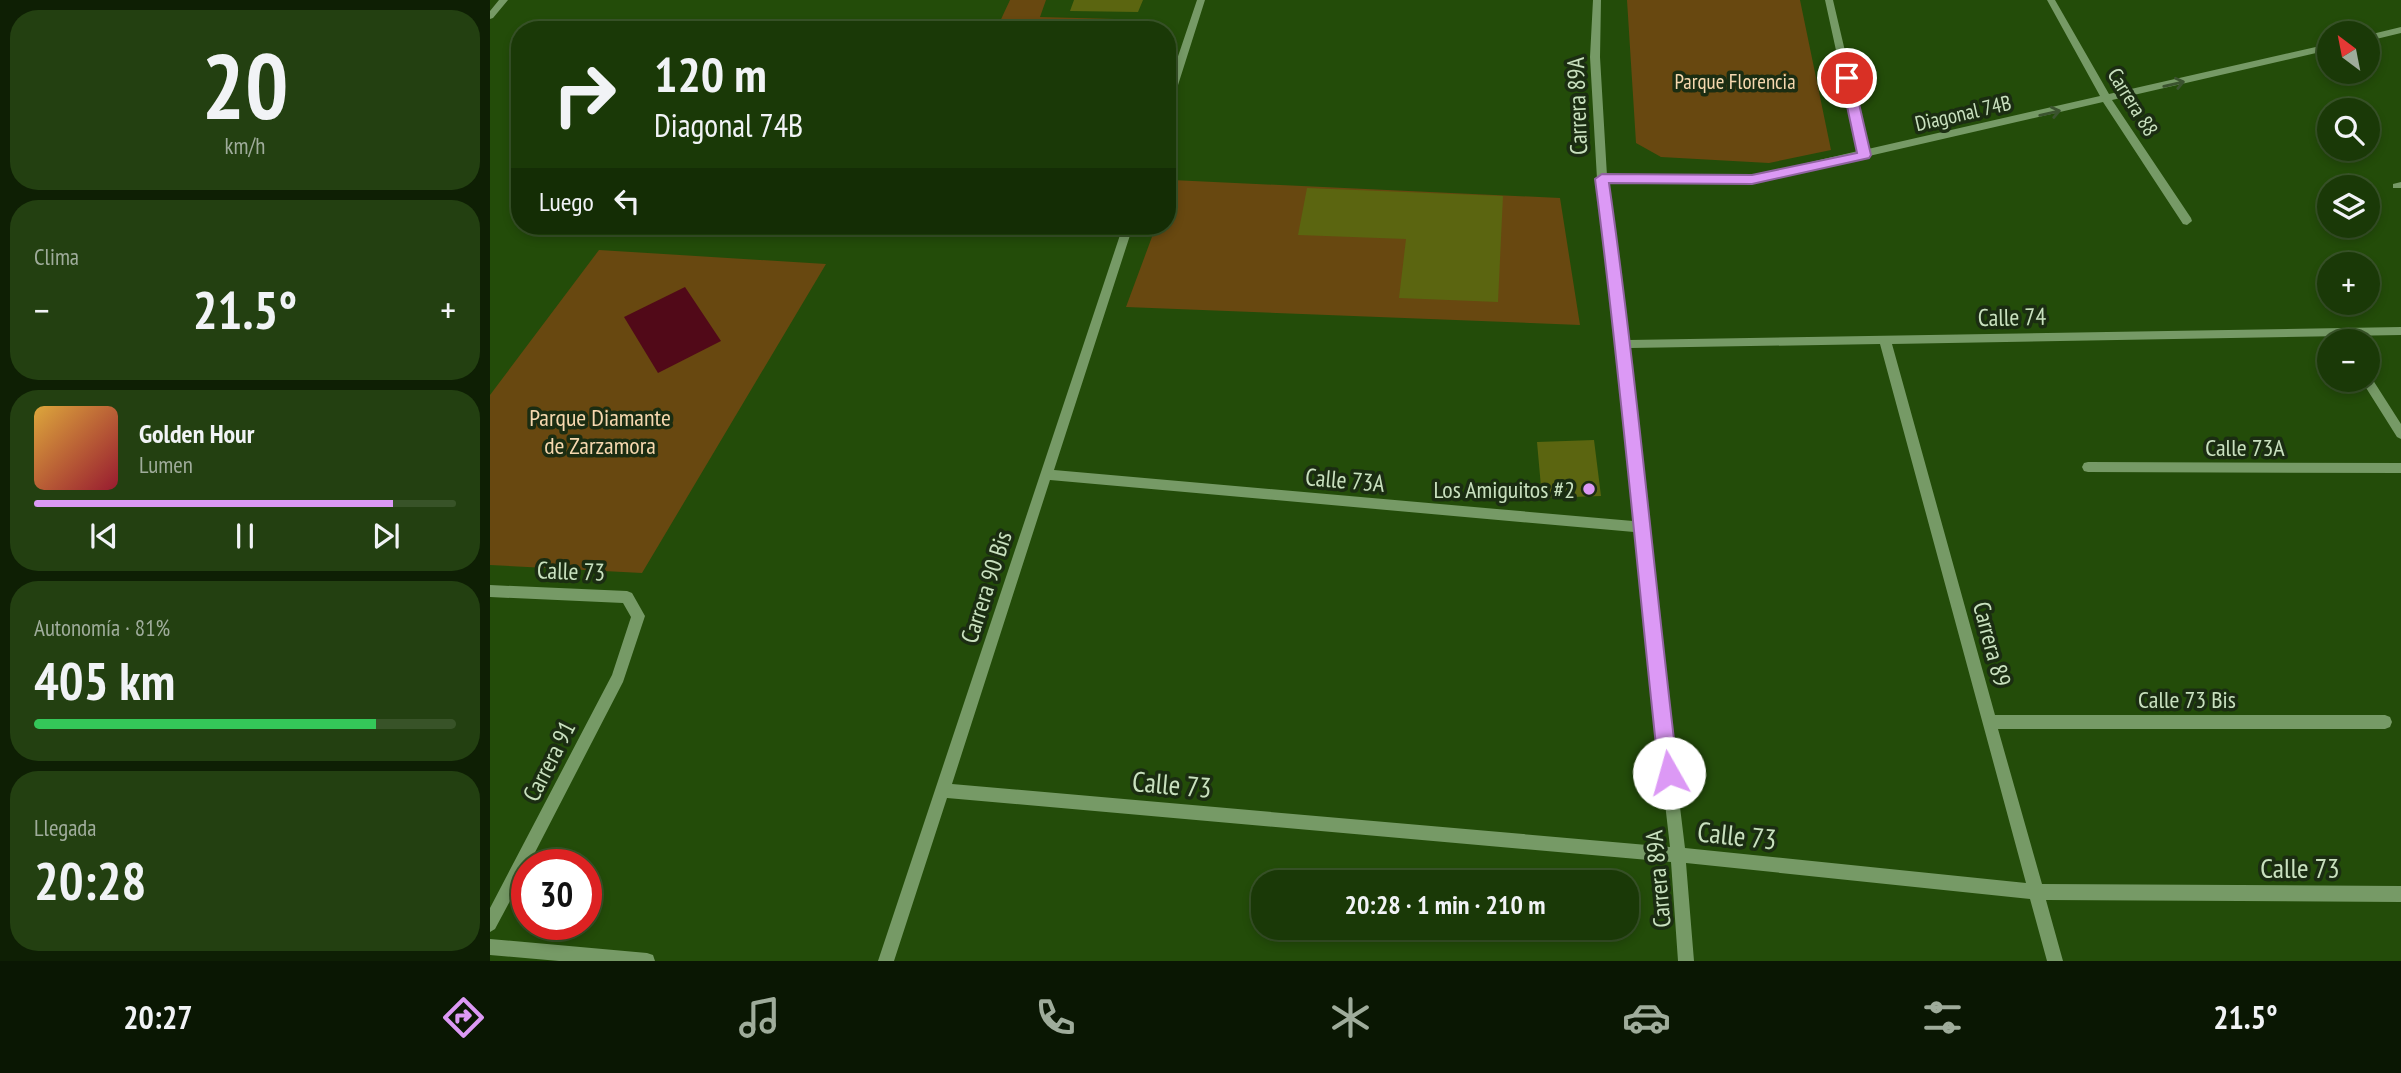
<!DOCTYPE html>
<html lang="es">
<head>
<meta charset="utf-8">
<style>
	:root { --surface:#1a3907; --page:#234011; --text:#f1f3f6; --muted:#9fac9b; --line:#385328; --accent:#dc99f5 }
	body { margin:0; font-family:"PT Sans Narrow",sans-serif; background:var(--page); color:var(--text); height:100vh; display:flex; flex-direction:column; font-size:26px; white-space:nowrap }
	* { box-sizing:border-box; margin:0 }
	p { font-size:23px; color:var(--muted) }
	.icon { flex:none; width:38px; height:38px; fill:none; stroke:currentColor; stroke-width:2; stroke-linecap:round; stroke-linejoin:round }
	.map { position:relative; flex:1; overflow:hidden }
	.drawer { display:flex; flex-direction:column; gap:10px; padding:10px; background:#0e1f04; width:490px }
	.drawer>* { flex:none }
	.top-card { position:absolute; left:21px; top:21px; width:665px; height:214px; border-radius:28px; box-shadow:0 4px 10px #0003,0 0 0 2px var(--line); background:#1a3907; color:var(--text); overflow:hidden }
	.needle { width:46px; rotate:328deg }
	.tools { position:absolute; left:1827px; top:21px; display:grid; gap:14px }
	.tools a { display:grid; place-items:center; width:63px; height:63px; border-radius:50%; background:var(--surface); box-shadow:0 4px 10px #0003,0 0 0 2px var(--line); font-size:35px }
	.speed { position:absolute; left:21px; top:849px; display:flex; gap:14px; font-size:35px; font-weight:700; text-align:center }
	.speed>* { display:grid; place-content:center; width:91px; height:91px; border-radius:50%; background:var(--surface); box-shadow:0 4px 10px #0003,0 0 0 2px var(--line); line-height:1 }
	.speed .limit { border:10px solid #d22; background:#fff; color:#111 }
	.pin { position:absolute; display:grid; place-items:center; width:60px; height:60px; color:#fff; margin:-30px; border:4px solid #fff; border-radius:50%; box-shadow:0 2px 7px #0007 }
	.me { position:absolute; width:77px; margin:-38px; rotate:353deg; stroke-linejoin:round; filter:drop-shadow(0 0 5px #0008) }
	.turn { display:flex; align-items:center; gap:24px; height:147px; padding:0 28px; font-size:32px }
	.turn .icon { width:91px; height:91px; stroke-width:2.5 }
	.turn b { display:block; font-size:49px; line-height:60px }
	.then { display:flex; align-items:center; height:66px; padding:0 28px; background:#0003; gap:14px; font-size:26px }
	.big { font-size:52px; font-weight:700; line-height:1.1 }
	.drawer .widget { flex:1; display:flex; flex-direction:column; justify-content:center; gap:10px; min-width:0; padding:0 24px; border-radius:28px; background:var(--page) }
	.drawer .dial { align-items:center; gap:0 }
	.dial b { font-size:91px; line-height:1 }
	.song { display:flex; align-items:center; gap:21px }
	.cover { width:84px; height:84px; border-radius:10px; background:linear-gradient(135deg,hsl(40 70% 55%),hsl(350 70% 35%)) }
	.played { height:7px; border-radius:4px; background:linear-gradient(90deg,var(--accent) 85%,var(--line) 85%) }
	.keys { display:flex; justify-content:space-around; direction:ltr }
	.heat { display:flex; justify-content:space-between; align-items:center; font-size:38px; direction:ltr }
	.charge { height:10px; border-radius:5px; background:linear-gradient(90deg,#34c759 81%,var(--line) 0) }
	.trip { position:absolute; left:761px; top:870px; width:388px; height:70px; border-radius:28px; background:var(--surface); box-shadow:0 4px 10px #0003,0 0 0 2px var(--line); font-weight:700; line-height:70px; text-align:center }
	.dock { display:flex; height:112px; justify-content:space-around; align-items:center; background:#0a1703; color:var(--muted) }
	.dock .icon { width:49px; height:49px }
	.dock .selected { color:var(--accent) }
	.dock b { font-size:32px; color:var(--text) }
	main { display:flex; flex:1; min-height:0 }
	.map>svg:first-child { display:block }
	.green { fill:#684810 }
	.water { fill:#510918 }
	.building { fill:#5b6510 }
	.lines { fill:none; stroke-linecap:round; stroke-linejoin:round }
	.minor { fill:#769a66; fill-rule:evenodd }
	.oneway { stroke:#3b532f }
	.route { fill:#dc99f5; stroke:#8f639f; stroke-width:2 }
	.poi-dot { fill:#dc99f5; stroke:#1b2d12; stroke-width:2.5 }
	.labels { text-anchor:middle; dominant-baseline:central; stroke-width:7; stroke-linejoin:round; paint-order:stroke }
	.far-park-label { font-size:21px; fill:#f6d8af; stroke:#1b2d12 }
	.far-street-label { font-size:21px; fill:#c9e1bf; stroke:#1b2d12 }
	.street-label { font-size:24px; fill:#c9e1bf; stroke:#1b2d12 }
	.park-label { font-size:24px; fill:#f6d8af; stroke:#1b2d12 }
	.poi-label { font-size:24px; fill:#c9e1bf; stroke:#1b2d12; text-anchor:end }
	.near-street-label { font-size:28px; fill:#c9e1bf; stroke:#1b2d12 }
</style>
</head>
<body>
<main>
<section class="drawer">
<div class="widget dial"><b>20</b><p>km/h</p></div>
<div class="widget"><p>Clima</p>
<div class="heat"><a>−</a><b class="big">21.5°</b><a>+</a></div>
</div>
<div class="widget">
<div class="song"><i class="cover"></i><div><b>Golden Hour</b><p>Lumen</p></div></div>
<div class="played"></div>
<div class="keys"><svg class="icon" aria-label="previous" viewBox="0 0 24 24"><path d="M18 5L8 12l10 7zM5 5v14"/></svg><svg class="icon" aria-label="pause" viewBox="0 0 24 24"><path d="M8 5v14M16 5v14"/></svg><svg class="icon" aria-label="next" viewBox="0 0 24 24"><path d="M6 5l10 7-10 7zM19 5v14"/></svg></div>
</div>
<div class="widget"><p>Autonomía · 81%</p><b class="big">405 km</b><div class="charge"></div></div>
<div class="widget"><p>Llegada</p><b class="big">20:28</b></div>
</section>
<div class="map">
<svg width="1911" height="961" viewBox="0 0 1911 961">
	<rect width="100%" height="100%" fill="#234c09"/>
	<!-- green -->
	<path class="green" d="M 520,0 L 556,0 L 550,17 L 663,20 L 659,30 L 506,30 Z
		M 1137,0 L 1310,0 L 1341,150 L 1279,163 L 1171,157 L 1146,143 Z
		M 682,180 L 1070,198 L 1090,325 L 636,307 L 666,226 L 677,226 L 677,194 Z
		M 109,250 L 336,264 L 152,573 L 0,565 L 0,395 Z"/>
	<!-- water -->
	<path class="water" d="M 195,287 L 231,341 L 168,373 L 134,317 Z"/>
	<!-- building -->
	<path class="building" d="M 584,0 L 653,0 L 648,12 L 580,11 Z
		M 817,188 L 1013,196 L 1008,302 L 909,298 L 916,239 L 808,235 Z
		M 1104,440 L 1111,496 L 1052,498 L 1047,442 Z"/>
	<g class="lines">
		<!-- minor -->
		<path class="minor" d="M 9,0 L 18,0 L 3,18 L 0,19 L 0,11 Z
			M 707,0 L 715,0 L 682,104 L 677,107 L 677,89 Z
			M 1103,0 L 1111,0 L 1110,57 L 1117,176 L 1262,176 L 1368,151 L 1335,0 L 1343,0 L 1378,149 L 1610,96 L 1557,0 L 1565,0 L 1619,94 L 1839,44 L 1839,50 L 1622,100 L 1701,218 L 1702,221 L 1697,225 L 1693,224 L 1613,102 L 1379,156 L 1374,158 L 1371,157 L 1262,182 L 1117,182 L 1139,340 L 1911,327 L 1911,335 L 1402,344 L 1505,715 L 1895,715 L 1900,717 L 1902,722 L 1900,727 L 1895,729 L 1508,729 L 1552,884 L 1911,886 L 1911,902 L 1556,900 L 1573,961 L 1557,961 L 1540,899 L 1196,863 L 1204,961 L 1188,961 L 1181,862 L 457,798 L 404,961 L 388,961 L 633,226 L 643,226 L 564,470 L 1143,521 L 1128,344 L 1107,179 L 1100,57 ZM 1390,344 L 1536,883 L 1195,848 L 1156,527 L 1140,348 ZM 560,480 L 1144,532 L 1180,847 L 462,784 Z
			M 1911,27 L 1911,33 L 1878,41 L 1878,35 Z
			M 1911,182 L 1911,188 L 1903,188 L 1903,184 Z
			M 1878,376 L 1881,377 L 1911,424 L 1911,439 L 1907,437 L 1873,383 L 1871,380 L 1878,380 Z
			M 1598,462 L 1911,463 L 1911,473 L 1598,472 L 1594,471 L 1592,467 L 1594,463 Z
			M 0,585 L 137,591 L 142,593 L 155,616 L 133,682 L 39,864 L 37,864 L 37,869 L 5,929 L 0,932 L 0,908 L 122,675 L 141,617 L 133,603 L 0,597 Z
			M 0,939 L 157,953 L 163,955 L 165,961 L 69,961 L 0,955 Z"/>
	</g>
	<!-- one-way arrows -->
	<defs><path id="oneway-shaft" d="M-6 0H5M1.5-3L5.5 0L1.5 3" fill="none" stroke-width="1.6" stroke-linecap="round" stroke-linejoin="round" transform="scale(1.75)"/></defs>
	<g class="oneway">
		<use href="#oneway-shaft" transform="translate(1684 84) rotate(-13)"/>
		<use href="#oneway-shaft" transform="translate(1560 113) rotate(-13)"/>
	</g>
	<!-- route -->
	<path class="route" d="M 1357,74 L 1363,78 L 1381,155 L 1379,158 L 1262,184 L 1119,183 C 1147,379 1164,576 1188,773 L 1185,780 L 1179,782 L 1172,780 L 1169,773 C 1147,575 1131,376 1105,179 L 1112,174 L 1262,175 L 1367,153 L 1351,78 Z"/>
	<!-- markers -->
	<circle class="poi-dot" cx="1099" cy="489" r="7"/>
	<g class="labels">
		<!-- far-park labels -->
		<g class="far-park-label">
			<text x="1245" y="81">Parque Florencia</text>
		</g>
		<!-- far-street labels -->
		<g class="far-street-label">
			<text transform="translate(1643 102) rotate(58)">Carrera 88</text>
			<text transform="translate(1473 113) rotate(-13)">Diagonal 74B</text>
		</g>
		<!-- street labels -->
		<g class="street-label">
			<text transform="translate(1087 106) rotate(-92)">Carrera 89A</text>
			<text transform="translate(1522 317) rotate(-1)">Calle 74</text>
			<text x="1755" y="447">Calle 73A</text>
			<text transform="translate(855 480) rotate(5)">Calle 73A</text>
			<text transform="translate(81 571) rotate(2)">Calle 73</text>
			<text transform="translate(496 587) rotate(-72)">Carrera 90 Bis</text>
			<text transform="translate(1502 644) rotate(75)">Carrera 89</text>
			<text x="1697" y="699">Calle 73 Bis</text>
			<text transform="translate(59 761) rotate(-63)">Carrera 91</text>
			<text transform="translate(1168 879) rotate(-95)">Carrera 89A</text>
		</g>
		<!-- park labels -->
		<g class="park-label">
			<text x="110" y="417">Parque Diamante<tspan x="110" dy="28">de Zarzamora</tspan></text>
		</g>
		<!-- poi labels -->
		<g class="poi-label">
			<text x="1085" y="489">Los Amiguitos #2</text>
		</g>
		<!-- near-street labels -->
		<g class="near-street-label">
			<text transform="translate(682 784) rotate(5)">Calle 73</text>
			<text transform="translate(1247 835) rotate(6)">Calle 73</text>
			<text x="1810" y="867">Calle 73</text>
		</g>
	</g>
</svg>
<div class="tools">
<a><svg class="needle" viewBox="-14 -14 28 28"><path d="M0-13l5 13h-10z" fill="#e53935"/><path d="M0 13l5-13h-10z" fill="#9fac9b"/></svg></a>
<a><svg class="icon" aria-label="search" viewBox="0 0 24 24"><circle cx="10" cy="10" r="6"/><path d="M15 15l6 6"/></svg></a>
<a><svg class="icon" aria-label="layers" viewBox="0 0 24 24"><path d="M12 4l9 5-9 5-9-5zM3 14l9 5 9-5"/></svg></a>
<a>+</a>
<a>−</a>
</div>
<div class="speed"><div class="limit">30</div></div>
<div class="pin" style="left:1357px;top:78px;background:#d93025"><svg class="icon" aria-label="arrive" viewBox="0 0 24 24"><path d="M6 21V4h12l-3 4 3 4H6"/></svg></div>
<svg class="me" style="left:1179px;top:773px" viewBox="-20 -20 40 40"><circle r="19" fill="#fff"/><path d="M0-13L10 11 0 6-10 11z" fill="#dc99f5"/></svg>
<div class="trip">20:28 · 1 min · 210 m</div>
<div class="top-card">
<div class="turn"><svg class="icon" aria-label="right" viewBox="0 0 24 24"><path d="M7 20v-9h11M14 6l5 5-5 5"/></svg><div><b>120 m</b>Diagonal 74B</div></div>
<div class="then">Luego<svg class="icon" aria-label="left" viewBox="0 0 24 24"><path d="M17 20v-9H6M10 6l-5 5 5 5"/></svg></div>
</div>
</div>
</main>
<nav class="dock">
<b>20:27</b>
<svg class="icon selected" aria-label="directions" viewBox="0 0 24 24"><path d="M12 3l9 9-9 9-9-9zM9 14v-3h6M13 9l2 2-2 2"/></svg>
<svg class="icon" aria-label="music" viewBox="0 0 24 24"><path d="M9 18V5l10-2v13"/><circle cx="6" cy="18" r="3"/><circle cx="16" cy="16" r="3"/></svg>
<svg class="icon" aria-label="phone" viewBox="0 0 24 24"><path d="M5 4h4l2 5-3 2q2 4 5 5l2-3 5 2v4C11 20 4 13 5 4z"/></svg>
<svg class="icon" aria-label="climate" viewBox="0 0 24 24"><path d="M12 3v18M4 7l16 10M4 17L20 7"/></svg>
<svg class="icon" aria-label="car" viewBox="0 0 24 24"><path d="M5 17H2v-5l4-1 3-4h7l3 4 3 1v5h-3M9 17h6M6 11h13"/><circle cx="7" cy="17" r="2"/><circle cx="17" cy="17" r="2"/></svg>
<svg class="icon" aria-label="filters" viewBox="0 0 24 24"><path d="M4 7h16M4 17h16"/><circle cx="9" cy="7" r="2"/><circle cx="15" cy="17" r="2"/></svg>
<b>21.5°</b>
</nav>
</body>
</html>
